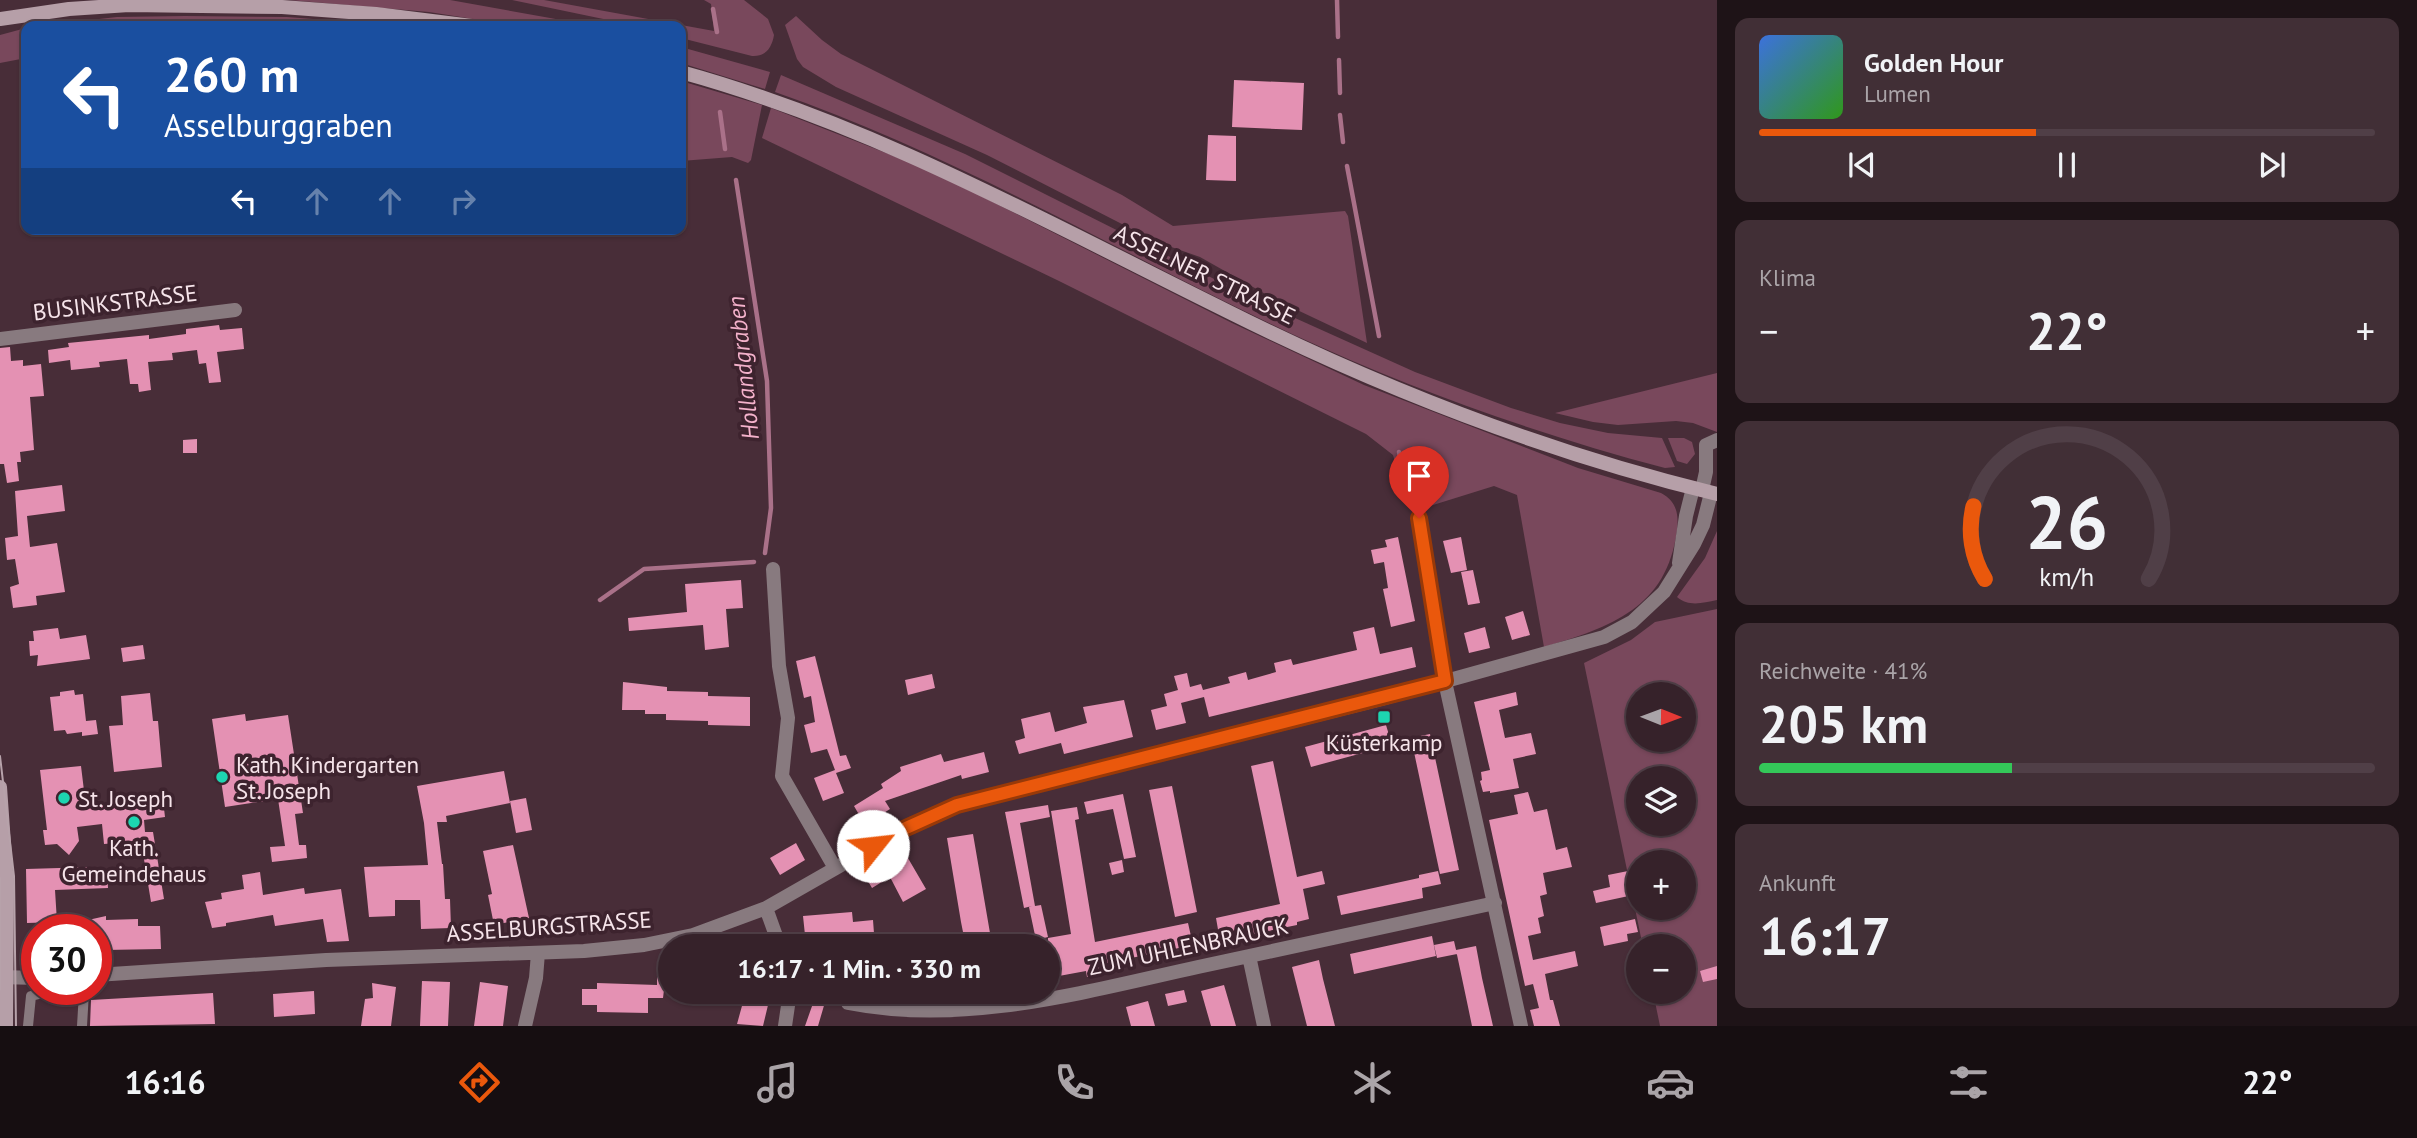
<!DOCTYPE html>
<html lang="de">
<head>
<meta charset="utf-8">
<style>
	:root { --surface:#36222a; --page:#412f36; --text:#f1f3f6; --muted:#aaa4a8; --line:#503f47; --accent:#ea580c }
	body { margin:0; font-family:"PT Sans",sans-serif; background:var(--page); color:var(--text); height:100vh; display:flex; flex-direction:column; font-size:26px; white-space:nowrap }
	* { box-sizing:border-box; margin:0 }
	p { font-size:23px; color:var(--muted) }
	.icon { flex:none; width:38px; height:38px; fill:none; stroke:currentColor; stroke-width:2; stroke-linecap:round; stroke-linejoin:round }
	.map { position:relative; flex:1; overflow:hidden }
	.panel { display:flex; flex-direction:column; gap:18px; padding:18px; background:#1e1317; width:700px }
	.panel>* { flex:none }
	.top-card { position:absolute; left:21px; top:21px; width:665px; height:214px; border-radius:14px; box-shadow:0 2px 5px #0004,0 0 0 2px var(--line); background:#1a4fa0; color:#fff; overflow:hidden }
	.needle { width:46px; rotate:91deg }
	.controls { position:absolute; left:1626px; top:682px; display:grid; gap:14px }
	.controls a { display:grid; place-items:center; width:70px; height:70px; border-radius:50%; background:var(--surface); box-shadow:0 2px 5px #0004,0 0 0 2px var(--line); font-size:35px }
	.speed { position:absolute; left:21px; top:914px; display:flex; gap:14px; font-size:35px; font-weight:700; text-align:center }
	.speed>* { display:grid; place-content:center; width:91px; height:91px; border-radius:50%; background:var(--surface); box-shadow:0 2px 5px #0004,0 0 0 2px var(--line); line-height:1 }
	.speed .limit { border:10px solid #d22; background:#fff; color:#111 }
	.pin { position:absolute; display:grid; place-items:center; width:60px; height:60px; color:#fff; margin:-72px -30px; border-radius:50% 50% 50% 0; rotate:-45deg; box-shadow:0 0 7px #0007 }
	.pin .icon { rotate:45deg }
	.me { position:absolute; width:77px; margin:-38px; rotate:61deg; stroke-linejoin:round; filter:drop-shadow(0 0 5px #0008) }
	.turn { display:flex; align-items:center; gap:24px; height:147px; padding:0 28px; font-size:32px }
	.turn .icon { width:91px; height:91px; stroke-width:2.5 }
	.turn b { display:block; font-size:49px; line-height:60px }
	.lanes { display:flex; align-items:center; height:66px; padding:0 28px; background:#0003; justify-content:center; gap:35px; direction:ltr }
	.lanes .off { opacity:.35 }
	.big { font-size:52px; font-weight:600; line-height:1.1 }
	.panel .card { flex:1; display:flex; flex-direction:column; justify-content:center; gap:10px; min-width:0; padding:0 24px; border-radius:14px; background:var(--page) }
	.panel .dial { align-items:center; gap:0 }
	.dial svg { height:182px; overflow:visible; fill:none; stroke:var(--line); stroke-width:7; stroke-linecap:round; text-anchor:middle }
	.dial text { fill:var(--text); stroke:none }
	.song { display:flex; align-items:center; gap:21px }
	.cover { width:84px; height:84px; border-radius:10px; background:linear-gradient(135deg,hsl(220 70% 55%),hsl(110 70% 35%)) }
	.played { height:7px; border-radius:4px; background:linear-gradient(90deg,var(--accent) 45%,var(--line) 45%) }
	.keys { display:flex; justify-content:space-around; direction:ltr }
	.heat { display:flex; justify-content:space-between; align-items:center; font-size:38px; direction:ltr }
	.charge { height:10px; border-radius:5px; background:linear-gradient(90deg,#34c759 41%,var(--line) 0) }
	.trip { position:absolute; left:658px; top:934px; width:402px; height:70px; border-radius:35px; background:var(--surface); box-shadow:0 2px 5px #0004,0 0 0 2px var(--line); font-weight:600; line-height:70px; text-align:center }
	.dock { display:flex; height:112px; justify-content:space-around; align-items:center; background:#160e11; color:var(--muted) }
	.dock .icon { width:49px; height:49px }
	.dock .active { color:var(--accent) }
	.dock b { font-size:32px; color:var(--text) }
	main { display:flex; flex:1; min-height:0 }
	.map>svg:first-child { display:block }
	.green { fill:#79485c; fill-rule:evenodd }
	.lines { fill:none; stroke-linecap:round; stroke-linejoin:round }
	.stream { stroke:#aa7189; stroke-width:4.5 }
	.building { fill:#e491b3 }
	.pedestrian { stroke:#887a7f; stroke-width:10 }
	.minor { stroke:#887a7f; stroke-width:14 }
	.secondary { stroke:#b69fa8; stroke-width:14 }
	.tram { stroke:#b7a2aa; stroke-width:2 }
	.route-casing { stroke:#983908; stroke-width:18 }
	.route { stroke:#ea580c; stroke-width:12 }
	.poi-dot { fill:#1dd5b1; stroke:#3d232e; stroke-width:2.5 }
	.labels { text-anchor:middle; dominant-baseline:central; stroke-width:7; stroke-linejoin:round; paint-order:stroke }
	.street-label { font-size:23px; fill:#f6e4ea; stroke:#3d232e }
	.poi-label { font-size:23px; fill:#f6e4ea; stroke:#3d232e }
	.water-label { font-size:24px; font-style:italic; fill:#f4b2cb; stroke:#3d232e }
</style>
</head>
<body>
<main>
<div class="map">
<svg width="1717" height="1026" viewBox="0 0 1717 1026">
	<rect width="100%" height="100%" fill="#482d38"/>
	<!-- green -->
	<path class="green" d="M 289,0 L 450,0 L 595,26 L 518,26 L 429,12 Z
		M 512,0 L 544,0 L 714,31 L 711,4 L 704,0 L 744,0 L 768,19 L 774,35 C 772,47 766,57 752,56 L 681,38 L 681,26 L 637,26 Z
		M 185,16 L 287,17 L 405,26 L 36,26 L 117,17 Z
		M 796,16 L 822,40 L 841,54 L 1122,195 L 1173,226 L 1345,211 L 1348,216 L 1367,343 L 1276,300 L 1200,257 L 1157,242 L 987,155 L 836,87 L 803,67 L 797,59 L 785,25 Z
		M 26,28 L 26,58 L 0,63 L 0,35 Z
		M 681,47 L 770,72 L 765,89 L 681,63 Z
		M 781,75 L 965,154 L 1264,304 L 1415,372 L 1511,408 L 1560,423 L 1608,433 L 1662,438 L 1675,467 L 1665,468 C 1537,434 1413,390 1292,334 C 1120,253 956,155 775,92 Z
		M 681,81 L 762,105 L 751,160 L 748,163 L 732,157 L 681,161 Z
		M 771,108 L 909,162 L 977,194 L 1232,323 L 1364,385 L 1578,468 L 1661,493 C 1676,501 1679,513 1677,530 C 1667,608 1611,627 1544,647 L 1517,495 L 1494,486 L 1417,510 L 1415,498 L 1404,495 L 1393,455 L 1366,434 L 1059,281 L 762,138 Z
		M 1717,373 L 1717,432 L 1693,423 L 1676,421 L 1618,425 L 1593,422 L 1555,413 Z
		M 1668,438 L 1684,438 L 1692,442 L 1695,454 L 1687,464 L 1677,461 Z
		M 1717,531 L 1717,600 C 1702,603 1689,607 1677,597 L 1705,558 Z
		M 1717,609 L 1717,1026 L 1660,1026 L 1653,992 L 1684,992 L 1684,947 L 1643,947 L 1584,663 L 1631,640 L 1655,622 ZM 1638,695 L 1684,695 L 1684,740 L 1638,740 ZM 1638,779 L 1684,779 L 1684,824 L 1638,824 ZM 1638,863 L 1684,863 L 1684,908 L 1638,908 Z"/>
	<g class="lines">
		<!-- stream -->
		<path class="stream" d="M 1337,0 L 1338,37
			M 713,9 L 717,32
			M 1339,60 L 1340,93
			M 720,112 L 725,149
			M 1340,115 L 1343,142
			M 1347,166 L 1379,336
			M 736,180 L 767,381 L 771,508 L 765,553
			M 1399,452 L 1407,493
			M 600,600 L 644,569 L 754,562"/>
	</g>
	<!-- building -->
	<path class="building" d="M 1234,80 L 1304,83 L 1302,130 L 1232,127 Z
		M 1208,135 L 1236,136 L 1236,181 L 1206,180 Z
		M 219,325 L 220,330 L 242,328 L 244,349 L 217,352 L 221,382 L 209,383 L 206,363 L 199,364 L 197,350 L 172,353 L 173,360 L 148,362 L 151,390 L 139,392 L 138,384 L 130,384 L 127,359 L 99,362 L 100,367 L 71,370 L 70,360 L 49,363 L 48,350 L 69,347 L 68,343 L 149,335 L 149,339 L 186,334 L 186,329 Z
		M 10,347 L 11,361 L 23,360 L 23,366 L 41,364 L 44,396 L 30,397 L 34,450 L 20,452 L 21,462 L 17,462 L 19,481 L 7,483 L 4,464 L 0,464 L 0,348 Z
		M 197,439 L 197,453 L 183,453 L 183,440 Z
		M 62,485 L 65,511 L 27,516 L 30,547 L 57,543 L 65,592 L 36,596 L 37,605 L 13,608 L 10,587 L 19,584 L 15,559 L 7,560 L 5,538 L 18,536 L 15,491 Z
		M 1398,537 L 1415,621 L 1391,627 L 1383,589 L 1388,588 L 1384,562 L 1374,564 L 1371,550 L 1387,547 L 1385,540 Z
		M 1461,537 L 1467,570 L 1451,573 L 1443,541 Z
		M 1473,570 L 1480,603 L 1468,605 L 1461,572 Z
		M 741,580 L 743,608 L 726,609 L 729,647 L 705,650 L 703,625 L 629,631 L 628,618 L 687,612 L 685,584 Z
		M 1523,611 L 1530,635 L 1512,640 L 1505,617 Z
		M 1374,627 L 1380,654 L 1412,647 L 1416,667 L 1209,717 L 1204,697 L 1181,703 L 1186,723 L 1156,730 L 1151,710 L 1167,706 L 1164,694 L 1178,690 L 1174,676 L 1187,673 L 1190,687 L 1201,684 L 1203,690 L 1230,683 L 1228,677 L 1246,672 L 1248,680 L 1276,672 L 1274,663 L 1291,659 L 1293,665 L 1357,650 L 1353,632 Z
		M 1485,627 L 1490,648 L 1469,653 L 1464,633 Z
		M 58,628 L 60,639 L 86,635 L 90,659 L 37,666 L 38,655 L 30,656 L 29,641 L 34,641 L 33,631 Z
		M 143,645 L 145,659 L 123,662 L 121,648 Z
		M 815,656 L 840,756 L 846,755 L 851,768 L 836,773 L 844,793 L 823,801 L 814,778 L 835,770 L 827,749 L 811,753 L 804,725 L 815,722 L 811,696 L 804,698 L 796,661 Z
		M 932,674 L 935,688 L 908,695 L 905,680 Z
		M 623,682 L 667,687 L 667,691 L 708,692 L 708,696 L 750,697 L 750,726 L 708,725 L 708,721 L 666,720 L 666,714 L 645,714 L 645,710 L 622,710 Z
		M 74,690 L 75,695 L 83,694 L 86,721 L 96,720 L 98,734 L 82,736 L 82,732 L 67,734 L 65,730 L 54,731 L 50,697 L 60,696 L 60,692 Z
		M 1516,692 L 1518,705 L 1499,710 L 1505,738 L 1531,733 L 1536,754 L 1513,759 L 1519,788 L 1490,793 L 1490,791 L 1483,792 L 1480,781 L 1482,780 L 1481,772 L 1490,770 L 1474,702 Z
		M 150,693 L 153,721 L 158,721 L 162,767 L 114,772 L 109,726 L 123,725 L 121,696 Z
		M 1124,700 L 1133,737 L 1064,754 L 1061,743 L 1019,754 L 1015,741 L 1025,738 L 1021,719 L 1050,712 L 1055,732 L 1087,723 L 1083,707 Z
		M 245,714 L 246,721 L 288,715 L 303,813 L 295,814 L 299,845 L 306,845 L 307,858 L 272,862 L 270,847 L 285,846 L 278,799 L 225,807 L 212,719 Z
		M 1386,725 L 1392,745 L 1311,767 L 1305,747 Z
		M 1430,734 L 1459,870 L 1440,874 L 1411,738 Z
		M 984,752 L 989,772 L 962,779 L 961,775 L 885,801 L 890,809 L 865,825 L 854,806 L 883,788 L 881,784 L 901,771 L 900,767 L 941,754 L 944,762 Z
		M 1273,761 L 1297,877 L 1322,871 L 1325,884 L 1303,889 L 1309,919 L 1297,922 L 1297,925 L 1220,941 L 1216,918 L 1280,904 L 1251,766 Z
		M 81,766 L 86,807 L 163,800 L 165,817 L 144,820 L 145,832 L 153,832 L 164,899 L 151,902 L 141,841 L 104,844 L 102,824 L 77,827 L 79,841 L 69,855 L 57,844 L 45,845 L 43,830 L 47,830 L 40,770 Z
		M 504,771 L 510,803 L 446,816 L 447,822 L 437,822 L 442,864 L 443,864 L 445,899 L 450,899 L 451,928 L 421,929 L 420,900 L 395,900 L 395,916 L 369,917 L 364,867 L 428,865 L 424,823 L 417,786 Z
		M 1172,786 L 1197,912 L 1175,917 L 1149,790 Z
		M 1528,792 L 1534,812 L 1547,809 L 1556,850 L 1567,847 L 1572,867 L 1543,873 L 1547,894 L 1540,896 L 1544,916 L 1538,918 L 1541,933 L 1528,936 L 1533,960 L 1575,951 L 1578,966 L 1545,974 L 1550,1000 L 1553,1000 L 1560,1026 L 1534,1026 L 1530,1010 L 1539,1008 L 1533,984 L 1525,986 L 1489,820 L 1518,814 L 1514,795 Z
		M 1123,794 L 1136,857 L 1124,859 L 1113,809 L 1087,814 L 1084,802 Z
		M 526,798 L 532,830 L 516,833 L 510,801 Z
		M 1048,805 L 1050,817 L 1020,823 L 1035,906 L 1041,905 L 1048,937 L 1036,940 L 1029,907 L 1032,906 L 1024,908 L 1005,812 Z
		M 1077,807 L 1079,819 L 1075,820 L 1095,942 L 1188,923 L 1193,945 L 1098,965 L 1100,974 L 1087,977 L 1086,971 L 1048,978 L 1048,938 L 1071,934 L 1051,811 Z
		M 973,834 L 990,933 L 993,947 L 966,947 L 961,922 L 947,838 Z
		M 796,843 L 805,860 L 780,875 L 770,858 Z
		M 513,845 L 529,918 L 494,925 L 488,895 L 492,894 L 483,851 Z
		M 905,853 L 926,889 L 903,902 L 890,877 L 872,888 L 865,876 Z
		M 1122,860 L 1124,872 L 1112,875 L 1109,863 Z
		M 93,867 L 93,873 L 107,872 L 108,888 L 55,890 L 57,922 L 27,923 L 26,869 Z
		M 1638,869 L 1638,894 L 1596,903 L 1593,891 L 1610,887 L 1608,875 Z
		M 1438,871 L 1441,884 L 1422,888 L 1423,898 L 1341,915 L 1337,896 L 1419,878 L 1419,875 Z
		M 260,872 L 263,895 L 304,888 L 305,894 L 341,889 L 349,941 L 327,942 L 323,919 L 275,926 L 273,915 L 226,923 L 226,926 L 212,928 L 205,902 L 222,899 L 221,893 L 244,889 L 242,875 Z
		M 852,912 L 853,922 L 873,920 L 875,947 L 836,947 L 835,932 L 805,935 L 803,916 Z
		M 106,916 L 106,920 L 138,919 L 138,926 L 160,926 L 161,949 L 105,950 L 105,933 L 98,933 L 97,929 L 71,929 L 70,924 Z
		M 1635,919 L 1638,932 L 1627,934 L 1628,941 L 1604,946 L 1600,927 Z
		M 1432,936 L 1436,956 L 1354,974 L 1350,954 Z
		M 1454,941 L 1457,954 L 1437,958 L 1434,945 Z
		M 1476,946 L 1482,978 L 1493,1026 L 1472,1026 L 1467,1002 L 1456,950 Z
		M 1319,960 L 1323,979 L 1335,1026 L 1307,1026 L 1292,967 Z
		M 1717,966 L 1717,979 L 1703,982 L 1700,971 Z
		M 657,974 L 670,974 L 670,990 L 664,990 L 663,998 L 648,998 L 648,1013 L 597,1012 L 597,1005 L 582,1005 L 582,989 L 597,989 L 597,983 L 657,985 Z
		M 422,981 L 450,982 L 448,1026 L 420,1026 Z
		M 480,982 L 508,986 L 503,1026 L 474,1026 Z
		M 372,983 L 396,987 L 391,1026 L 361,1026 L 365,999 L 373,998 Z
		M 1224,985 L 1236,1026 L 1211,1026 L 1201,991 Z
		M 1184,990 L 1187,1002 L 1168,1006 L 1165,994 Z
		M 314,991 L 315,1014 L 274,1017 L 273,994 Z
		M 817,992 L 828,992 L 818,1026 L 805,1026 Z
		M 213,993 L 215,1024 L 90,1026 L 91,1000 Z
		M 745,995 L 769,1001 L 763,1026 L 737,1024 Z
		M 1148,1001 L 1155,1026 L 1131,1026 L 1126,1007 Z"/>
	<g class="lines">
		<!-- pedestrian -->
		<path class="pedestrian" d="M 28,1026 L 31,996 L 43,993 L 84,992 L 82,1026"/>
		<!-- minor -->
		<path class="minor" d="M 0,339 L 235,310
			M 1702,490 L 1706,472 L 1706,445 L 1717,440
			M 1419,518 L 1442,668 L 1521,1026
			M 1679,563 L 1686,516 L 1693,488
			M 773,569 L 779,666 L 788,718 L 782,776 L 835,868
			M 766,908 L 780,947
			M 1249,956 L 1264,1026
			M 96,975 L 326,960 L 584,951 L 644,945 L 693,935 L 766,908 L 906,828 L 957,805 L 1381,699 L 1604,637 L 1632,622 L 1664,592 L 1694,544 L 1703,525 L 1711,493
			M 0,977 L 37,978
			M 848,1003 C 964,1026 1084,992 1198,967 C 1297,946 1396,925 1495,903
			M 525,1026 L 536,978 L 538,953
			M 785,1026 L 790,992"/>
		<!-- secondary -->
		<path class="secondary" d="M 0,19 L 69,9 L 129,5 L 282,7 L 376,14 L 472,26
			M 681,72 C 874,125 1048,223 1227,311 C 1383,389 1548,453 1717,494
			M 0,787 L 7,886 L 6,1026"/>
		<!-- tram -->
		<path class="tram" d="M 0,756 L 14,876 L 16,1026
			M 0,878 L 0,990"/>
	</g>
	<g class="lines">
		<!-- route casing -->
		<g class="route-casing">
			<path id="route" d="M 873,846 L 906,828 L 957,805 L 1445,681 L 1419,518"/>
		</g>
		<!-- route -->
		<use href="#route" class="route"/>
	</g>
	<!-- markers -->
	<g class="poi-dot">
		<rect x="1377" y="710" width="14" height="14" rx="3.5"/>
		<circle cx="222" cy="777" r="7"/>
		<circle cx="64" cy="798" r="7"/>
		<circle cx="134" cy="822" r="7"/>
	</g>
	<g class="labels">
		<!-- street labels -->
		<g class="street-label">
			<text transform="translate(1205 274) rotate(26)">ASSELNER STRASSE</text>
			<text transform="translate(115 302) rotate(-7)">BUSINKSTRASSE</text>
			<text transform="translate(549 926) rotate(-4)">ASSELBURGSTRASSE</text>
			<text transform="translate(1188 946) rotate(-12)">ZUM UHLENBRAUCK</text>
		</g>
		<!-- poi labels -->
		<g class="poi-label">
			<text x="1384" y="742">Küsterkamp</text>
			<text x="236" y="764" text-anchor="start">Kath. Kindergarten<tspan x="236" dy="26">St. Joseph</tspan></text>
			<text x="78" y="798" text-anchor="start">St. Joseph</text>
			<text x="134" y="847">Kath.<tspan x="134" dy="26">Gemeindehaus</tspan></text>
		</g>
		<!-- water labels -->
		<g class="water-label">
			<text transform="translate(743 368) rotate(-96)">Hollandgraben</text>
		</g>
	</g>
</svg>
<div class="controls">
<a><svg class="needle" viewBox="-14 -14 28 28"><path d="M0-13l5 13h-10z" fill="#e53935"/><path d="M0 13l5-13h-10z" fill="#aaa4a8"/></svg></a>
<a><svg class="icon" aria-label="layers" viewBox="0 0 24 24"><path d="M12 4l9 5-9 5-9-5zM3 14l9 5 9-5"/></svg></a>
<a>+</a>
<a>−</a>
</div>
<div class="speed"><div class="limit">30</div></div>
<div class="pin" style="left:1419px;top:518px;background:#d93025"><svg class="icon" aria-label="arrive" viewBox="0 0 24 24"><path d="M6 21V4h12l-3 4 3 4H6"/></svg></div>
<svg class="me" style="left:873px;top:846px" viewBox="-20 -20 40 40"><circle r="19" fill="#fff"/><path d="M0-13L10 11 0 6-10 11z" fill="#ea580c"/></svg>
<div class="trip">16:17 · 1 Min. · 330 m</div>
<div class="top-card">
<div class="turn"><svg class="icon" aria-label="left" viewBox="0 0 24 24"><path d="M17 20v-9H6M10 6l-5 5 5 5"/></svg><div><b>260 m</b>Asselburggraben</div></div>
<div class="lanes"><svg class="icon" aria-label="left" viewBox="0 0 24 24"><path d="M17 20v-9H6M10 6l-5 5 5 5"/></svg><svg class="icon off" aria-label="ahead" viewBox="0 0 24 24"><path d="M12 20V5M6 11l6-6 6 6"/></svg><svg class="icon off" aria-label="ahead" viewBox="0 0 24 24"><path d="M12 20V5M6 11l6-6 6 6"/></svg><svg class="icon off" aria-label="right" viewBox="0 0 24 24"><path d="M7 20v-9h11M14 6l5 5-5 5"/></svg></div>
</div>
</div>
<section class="panel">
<div class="card">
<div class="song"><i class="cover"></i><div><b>Golden Hour</b><p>Lumen</p></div></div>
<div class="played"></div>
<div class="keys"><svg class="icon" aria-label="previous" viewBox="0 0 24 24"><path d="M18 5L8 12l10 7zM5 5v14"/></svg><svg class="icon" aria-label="pause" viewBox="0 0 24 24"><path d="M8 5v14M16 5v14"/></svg><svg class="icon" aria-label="next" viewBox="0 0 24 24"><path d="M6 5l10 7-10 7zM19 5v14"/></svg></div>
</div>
<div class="card"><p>Klima</p>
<div class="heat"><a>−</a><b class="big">22°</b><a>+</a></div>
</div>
<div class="card dial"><svg viewBox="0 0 100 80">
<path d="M14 69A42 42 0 1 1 86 69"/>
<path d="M14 69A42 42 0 0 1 9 37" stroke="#ea580c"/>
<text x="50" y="56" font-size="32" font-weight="700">26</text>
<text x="50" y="72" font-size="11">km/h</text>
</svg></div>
<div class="card"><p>Reichweite · 41%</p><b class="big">205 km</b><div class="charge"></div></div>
<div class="card"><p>Ankunft</p><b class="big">16:17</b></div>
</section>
</main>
<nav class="dock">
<b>16:16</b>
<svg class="icon active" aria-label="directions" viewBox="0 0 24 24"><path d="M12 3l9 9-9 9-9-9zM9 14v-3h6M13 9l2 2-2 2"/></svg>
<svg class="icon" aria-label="music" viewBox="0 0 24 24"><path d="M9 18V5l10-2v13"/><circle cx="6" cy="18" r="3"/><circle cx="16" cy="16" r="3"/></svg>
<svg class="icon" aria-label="phone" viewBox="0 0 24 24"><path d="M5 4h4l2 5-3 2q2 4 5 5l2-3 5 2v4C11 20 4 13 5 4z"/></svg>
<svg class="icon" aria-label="climate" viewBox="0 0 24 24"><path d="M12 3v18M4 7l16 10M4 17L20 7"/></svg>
<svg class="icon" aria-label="car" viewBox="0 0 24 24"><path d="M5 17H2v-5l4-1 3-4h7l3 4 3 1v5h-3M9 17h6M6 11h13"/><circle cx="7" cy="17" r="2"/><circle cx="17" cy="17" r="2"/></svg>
<svg class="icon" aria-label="filters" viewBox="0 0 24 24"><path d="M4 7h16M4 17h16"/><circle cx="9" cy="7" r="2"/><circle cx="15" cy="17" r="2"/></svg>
<b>22°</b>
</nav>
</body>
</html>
